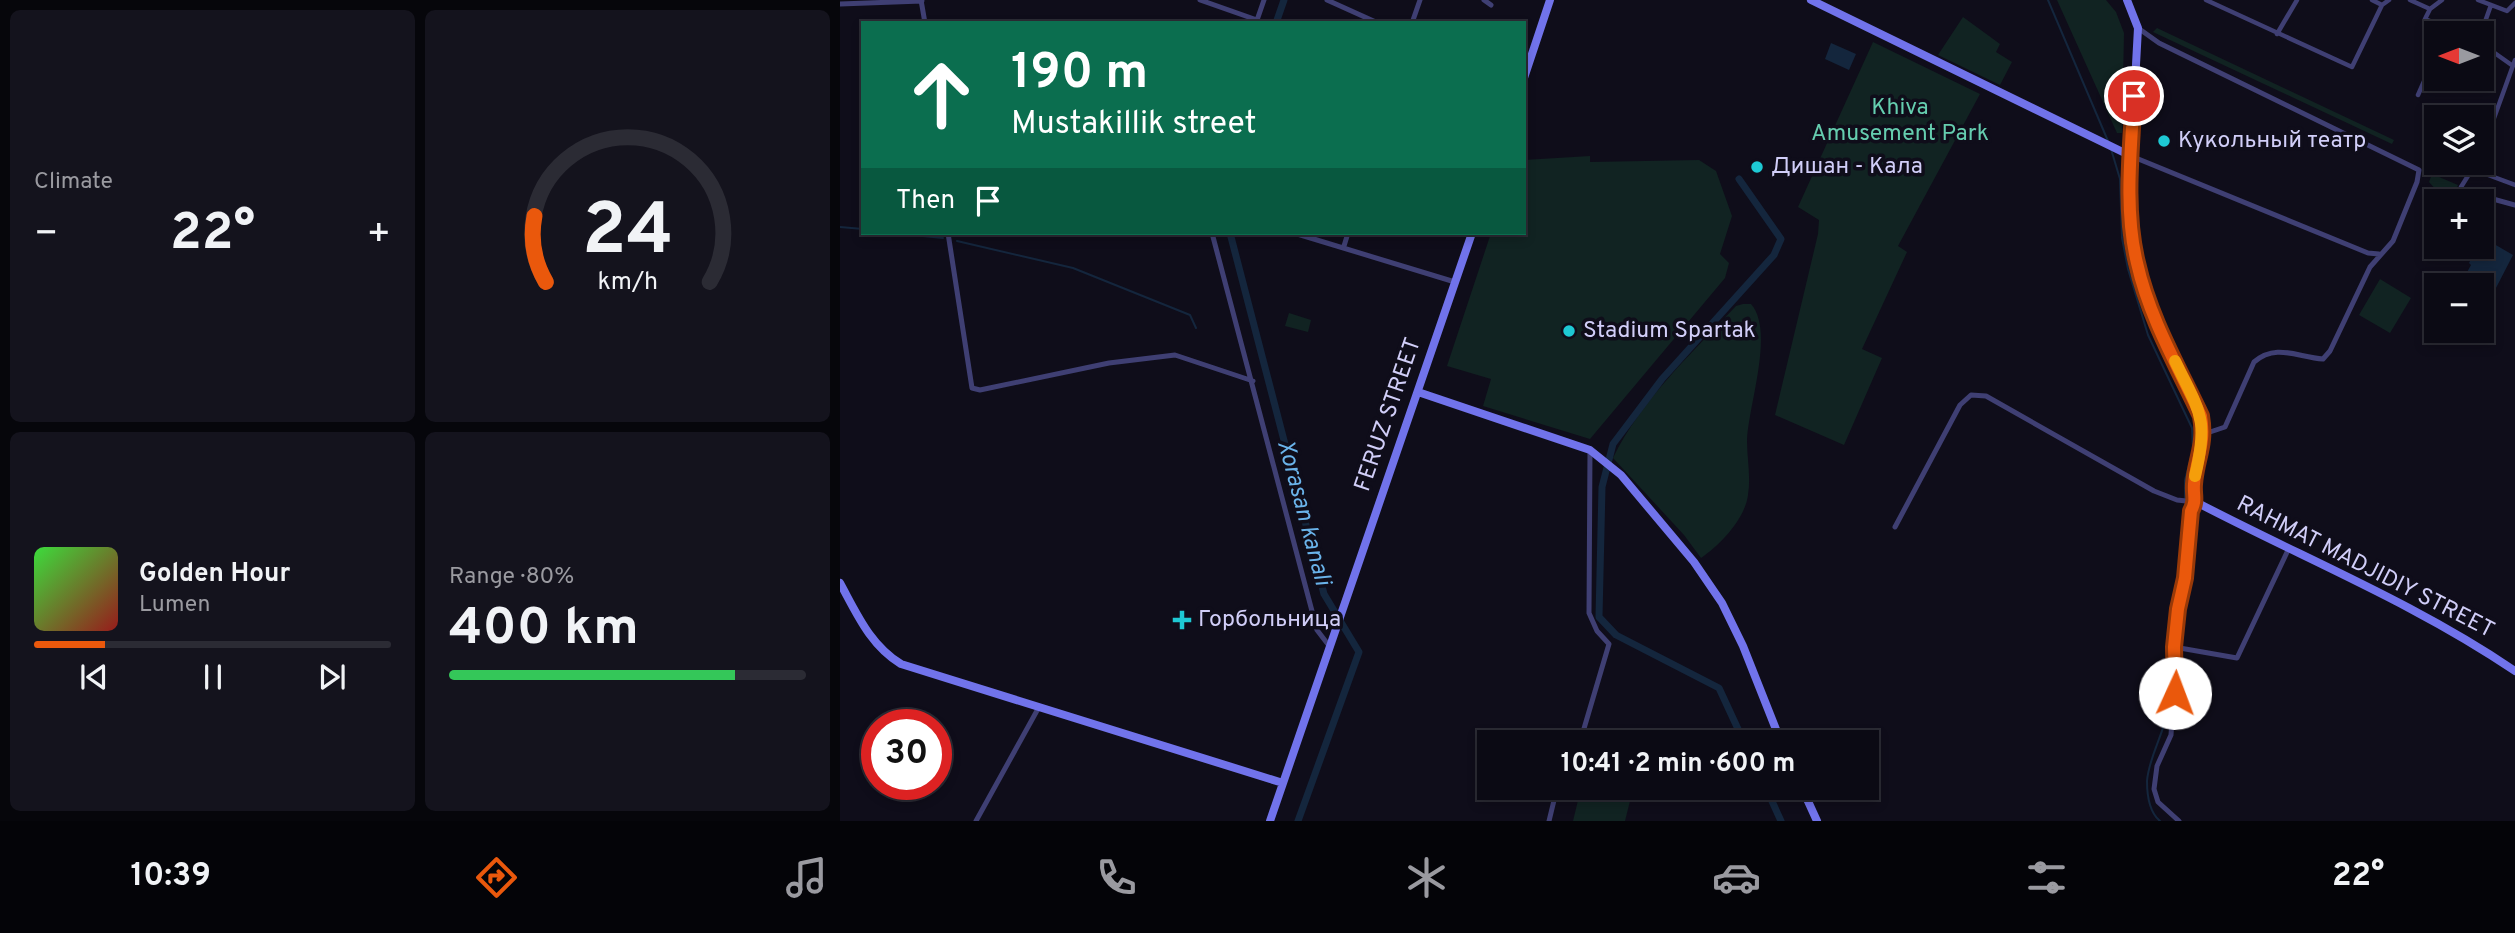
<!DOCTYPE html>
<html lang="en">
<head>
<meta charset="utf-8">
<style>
	:root { --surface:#0b0a14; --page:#14131d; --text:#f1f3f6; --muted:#9a9aa0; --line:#2b2b34; --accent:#ea580c }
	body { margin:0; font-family:Overpass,sans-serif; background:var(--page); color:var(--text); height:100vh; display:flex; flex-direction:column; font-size:26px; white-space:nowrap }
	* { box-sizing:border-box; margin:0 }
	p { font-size:23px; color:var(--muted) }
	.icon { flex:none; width:38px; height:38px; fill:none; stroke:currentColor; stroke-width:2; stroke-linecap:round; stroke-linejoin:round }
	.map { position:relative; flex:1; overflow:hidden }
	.side { display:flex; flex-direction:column; gap:10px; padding:10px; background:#06060b; width:840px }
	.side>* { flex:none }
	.top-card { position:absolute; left:21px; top:21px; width:665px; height:214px; border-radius:0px; box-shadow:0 4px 10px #0003,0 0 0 2px var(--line); background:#0b6e4f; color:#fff; overflow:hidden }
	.needle { width:46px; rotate:270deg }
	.fabs { position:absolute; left:1584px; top:21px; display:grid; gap:14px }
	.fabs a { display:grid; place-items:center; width:70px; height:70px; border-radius:0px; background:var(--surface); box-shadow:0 4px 10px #0003,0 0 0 2px var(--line); font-size:35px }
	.speed { position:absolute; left:21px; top:709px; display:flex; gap:14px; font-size:35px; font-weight:700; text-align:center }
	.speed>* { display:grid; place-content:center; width:91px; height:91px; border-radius:50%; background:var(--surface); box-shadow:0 4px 10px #0003,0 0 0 2px var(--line); line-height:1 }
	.speed .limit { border:10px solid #d22; background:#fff; color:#111 }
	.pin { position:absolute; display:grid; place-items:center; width:60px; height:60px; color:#fff; margin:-30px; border:4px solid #fff; border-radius:50%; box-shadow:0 2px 7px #0007 }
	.me { position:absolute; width:77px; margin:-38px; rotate:2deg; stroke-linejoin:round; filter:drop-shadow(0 0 5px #0008) }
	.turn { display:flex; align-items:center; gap:24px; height:147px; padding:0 35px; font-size:32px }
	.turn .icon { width:91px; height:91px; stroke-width:2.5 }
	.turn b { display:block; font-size:49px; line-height:60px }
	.then { display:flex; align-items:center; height:66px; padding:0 35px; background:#0003; gap:14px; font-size:26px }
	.big { font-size:52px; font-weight:700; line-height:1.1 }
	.side .tile { flex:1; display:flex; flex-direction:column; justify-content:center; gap:10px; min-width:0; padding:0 24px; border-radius:10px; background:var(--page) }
	.side .dial { align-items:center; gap:0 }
	.dial svg { height:182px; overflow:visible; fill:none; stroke:var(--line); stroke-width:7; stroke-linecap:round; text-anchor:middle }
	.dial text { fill:var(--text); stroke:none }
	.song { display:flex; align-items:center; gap:21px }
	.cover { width:84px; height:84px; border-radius:10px; background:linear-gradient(135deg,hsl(120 70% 55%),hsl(0 70% 35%)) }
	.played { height:7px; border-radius:4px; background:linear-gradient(90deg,var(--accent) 20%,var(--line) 20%) }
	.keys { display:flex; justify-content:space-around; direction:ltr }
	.heat { display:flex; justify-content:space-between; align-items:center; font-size:38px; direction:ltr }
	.charge { height:10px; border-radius:5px; background:linear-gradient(90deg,#34c759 80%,var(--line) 0) }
	.side .tiles { flex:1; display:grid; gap:10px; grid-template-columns:repeat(2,1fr) }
	.trip { position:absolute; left:637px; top:730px; width:402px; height:70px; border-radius:0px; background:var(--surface); box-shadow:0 4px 10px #0003,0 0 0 2px var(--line); font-weight:700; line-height:70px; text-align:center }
	.tab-bar { display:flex; height:112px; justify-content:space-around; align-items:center; background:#040408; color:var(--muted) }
	.tab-bar .icon { width:49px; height:49px }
	.tab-bar .current { color:var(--accent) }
	.tab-bar b { font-size:32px; color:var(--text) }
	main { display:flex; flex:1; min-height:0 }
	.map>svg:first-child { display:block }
	.green { fill:#112322 }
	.water { fill:#14263d }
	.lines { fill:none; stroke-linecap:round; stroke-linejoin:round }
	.stream { stroke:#14263d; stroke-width:2 }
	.canal { stroke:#14263d; stroke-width:7 }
	.pedestrian { stroke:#3f3f73; stroke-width:4.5 }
	.minor { stroke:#3f3f73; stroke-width:5 }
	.secondary { stroke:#7173eb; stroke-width:8 }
	.route-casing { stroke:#983908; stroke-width:18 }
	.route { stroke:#ea580c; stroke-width:12 }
	.slow { stroke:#f59e0b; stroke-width:12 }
	.poi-dot { fill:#1ec9d4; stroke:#0f0d1a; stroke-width:2.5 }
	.labels { text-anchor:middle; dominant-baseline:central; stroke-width:7; stroke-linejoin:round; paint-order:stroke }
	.park-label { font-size:23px; fill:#65cdaf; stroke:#0f0d1a }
	.poi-label { font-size:23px; fill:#d1cef8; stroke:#0f0d1a; text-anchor:start }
	.street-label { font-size:23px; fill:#d1cef8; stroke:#0f0d1a }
	.water-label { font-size:24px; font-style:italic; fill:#6ab3ea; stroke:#0f0d1a }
</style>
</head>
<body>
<main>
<section class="side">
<div class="tiles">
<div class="tile"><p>Climate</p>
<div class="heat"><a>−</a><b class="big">22°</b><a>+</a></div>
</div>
<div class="tile dial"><svg viewBox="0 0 100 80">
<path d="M14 69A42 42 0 1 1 86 69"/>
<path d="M14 69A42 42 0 0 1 9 40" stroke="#ea580c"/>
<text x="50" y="56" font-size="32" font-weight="700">24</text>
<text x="50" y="72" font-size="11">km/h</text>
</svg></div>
<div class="tile">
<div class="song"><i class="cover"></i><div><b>Golden Hour</b><p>Lumen</p></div></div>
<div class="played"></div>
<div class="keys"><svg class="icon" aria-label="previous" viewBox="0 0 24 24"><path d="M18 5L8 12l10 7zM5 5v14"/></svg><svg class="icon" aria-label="pause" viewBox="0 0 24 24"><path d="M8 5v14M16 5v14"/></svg><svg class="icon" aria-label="next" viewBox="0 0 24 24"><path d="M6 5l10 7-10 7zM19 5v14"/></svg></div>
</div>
<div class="tile"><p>Range · 80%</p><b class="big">400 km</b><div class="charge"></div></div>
</div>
</section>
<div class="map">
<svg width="1675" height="821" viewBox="0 0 1675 821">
	<rect width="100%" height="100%" fill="#0f0d1a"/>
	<!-- green -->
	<path class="green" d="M 1217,0 L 1266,0 L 1276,12 L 1284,33 L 1282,133 L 1277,133 Z
		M 1123,17 L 1160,44 L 1156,52 L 1172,62 L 1160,85 L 1098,55 Z
		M 1317,28 L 1554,140 L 1552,144 L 1313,32 Z
		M 1033,42 L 1140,94 L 1058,246 L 1067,252 L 1022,349 L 1042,358 L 1004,445 L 935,415 L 978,234 L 979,220 L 958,207 Z
		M 750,156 L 750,162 L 859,160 L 876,171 L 892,216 L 880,254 L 889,263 L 885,278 L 750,439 L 643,406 L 651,379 L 607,366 L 651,233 L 684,233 L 684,160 Z
		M 1592,174 L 1618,185 L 1613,198 L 1598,192 L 1589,182 Z
		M 1540,279 L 1571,298 L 1550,333 L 1519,315 Z
		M 903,304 L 911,304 C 935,331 908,406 907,441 C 907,458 911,477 908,495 C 905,519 880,545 861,558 L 844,535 L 773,458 C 801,400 852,353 896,306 Z
		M 449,313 L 471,320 L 468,332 L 445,326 Z
		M 741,788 L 790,801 L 785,821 L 733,821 Z"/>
	<!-- water -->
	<path class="water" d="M 991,43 L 1016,54 L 1009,70 L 985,59 Z
		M 1642,237 L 1673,255 L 1642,315 L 1642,285 L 1620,285 L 1631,265 L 1629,263 L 1634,253 L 1637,254 L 1637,247 L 1642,247 Z"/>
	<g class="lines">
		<!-- stream -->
		<path class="stream" d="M 1208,0 L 1268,141
			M 1271,149 L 1280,179 L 1282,238 L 1288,269 L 1308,335 L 1352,428 L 1353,450 L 1345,480 L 1345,499
			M 0,227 L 23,229
			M 53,233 L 103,238
			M 117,241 L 233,268 L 350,315 L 356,328
			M 1320,821 C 1309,812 1307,795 1307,781 C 1309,756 1324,734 1328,709 C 1332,686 1325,662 1328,638 C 1334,593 1344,550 1345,504"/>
		<!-- canal -->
		<path class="canal" d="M 436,23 L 444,0
			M 899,179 L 941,239 L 934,255 L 822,379 L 773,444 L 762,487 L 759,617 L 776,635 L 879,688 L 904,742
			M 390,233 L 484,594 L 519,652 L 458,821
			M 926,788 L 941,821"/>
		<!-- pedestrian -->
		<path class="pedestrian" d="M 1366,0 L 1512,67 L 1542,5 L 1549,0
			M 1532,0 L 1542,5
			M 1570,0 L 1590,9
			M 1638,0 L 1667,11 L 1675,3
			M 1590,9 L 1585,19 L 1620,33
			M 1590,9 L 1602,0
			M 1641,33 L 1651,5
			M 1437,34 L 1457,0
			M 1642,44 L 1673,66
			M 1608,79 L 1626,87 L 1630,79
			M 1578,95 L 1589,70 L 1596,73
			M 1645,143 L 1675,60
			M 1632,169 L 1675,185
			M 1621,187 L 1636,163"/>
		<!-- minor -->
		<path class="minor" d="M 81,0 L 85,23
			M 360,0 L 417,20
			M 487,0 L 538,23
			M 644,0 L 651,5
			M 0,4 L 82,1
			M 416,23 L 424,0
			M 572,23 L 580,0
			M 1298,28 L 1319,43 L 1579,170 L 1577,182 L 1553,241 L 1530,267 L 1490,351 L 1483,359 C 1457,357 1436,343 1414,362 L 1385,427 L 1364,434
			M 1291,156 L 1528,253 L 1539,254
			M 1653,199 L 1675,205
			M 108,233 L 132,388 L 140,390 L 269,363 L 335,355 L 413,381
			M 372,233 L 477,630 L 490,647
			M 454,233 L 615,282
			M 504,246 L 508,233
			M 1055,527 L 1120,405 L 1131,395 L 1146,396 L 1314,491 L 1337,500 L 1356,502 L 1351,511 L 1345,578 L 1334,647 L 1336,660 L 1331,735 L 1317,766 L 1314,789 L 1318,802 L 1339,821
			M 1334,647 L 1397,658 L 1449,548
			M 740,742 L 769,644 L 757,631 L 749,613 L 750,450
			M 136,821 L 199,707
			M 709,821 L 717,788"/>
		<!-- secondary -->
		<path class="secondary" d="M 971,0 L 1291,156
			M 1287,0 L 1298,28 L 1291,156 L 1292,221 L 1296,261 L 1316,320 L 1361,416 C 1367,447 1352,472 1356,502 C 1463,558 1575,603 1675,671
			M 684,78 L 710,0
			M 578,392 L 750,450 L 781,475 L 854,562 L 882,603 L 903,646 L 941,742
			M 0,583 C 17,614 30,645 61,664 L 443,783
			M 962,788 L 977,821
			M 430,821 L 632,233"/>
	</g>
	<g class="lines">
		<!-- route casing -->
		<g class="route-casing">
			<path id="route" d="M 1294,96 C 1291,150 1284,210 1297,263 C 1309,317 1338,367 1361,416 C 1366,445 1356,458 1354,484 C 1353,496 1357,500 1351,511 L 1345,578 L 1338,609 L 1334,647 L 1335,693"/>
		</g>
		<!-- route -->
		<use href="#route" class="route"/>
		<!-- slow -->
		<path class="slow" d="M 1335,361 C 1360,413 1369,418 1355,476"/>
	</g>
	<!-- markers -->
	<g class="poi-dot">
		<circle cx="1324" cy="141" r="7"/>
		<circle cx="917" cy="167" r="7"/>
		<circle cx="729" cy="331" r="7"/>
		<path d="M338.5 609.5h7v7h7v7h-7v7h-7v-7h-7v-7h7z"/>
	</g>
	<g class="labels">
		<!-- park labels -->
		<g class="park-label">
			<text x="1060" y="108">Khiva<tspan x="1060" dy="26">Amusement Park</tspan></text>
		</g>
		<!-- poi labels -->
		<g class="poi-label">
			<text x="1338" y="141">Кукольный театр</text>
			<text x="931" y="167">Дишан - Кала</text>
			<text x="743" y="331">Stadium Spartak</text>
			<text x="358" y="620">Горбольница</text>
		</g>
		<!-- street labels -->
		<g class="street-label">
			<text transform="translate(549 415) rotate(-71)">FERUZ STREET</text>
			<text transform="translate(1525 568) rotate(27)">RAHMAT MADJIDIY STREET</text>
		</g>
		<!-- water labels -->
		<g class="water-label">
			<text transform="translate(463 513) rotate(75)">Xorasan kanali</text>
		</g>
	</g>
</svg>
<div class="fabs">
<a><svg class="needle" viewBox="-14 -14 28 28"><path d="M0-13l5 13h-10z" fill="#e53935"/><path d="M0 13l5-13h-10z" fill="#9a9aa0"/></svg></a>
<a><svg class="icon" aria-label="layers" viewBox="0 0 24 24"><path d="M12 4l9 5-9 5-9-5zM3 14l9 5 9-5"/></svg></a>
<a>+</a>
<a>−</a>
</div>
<div class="speed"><div class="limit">30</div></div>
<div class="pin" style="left:1294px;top:96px;background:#d93025"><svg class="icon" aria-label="arrive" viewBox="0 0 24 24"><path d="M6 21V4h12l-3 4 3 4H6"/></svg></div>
<svg class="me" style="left:1335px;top:693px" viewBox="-20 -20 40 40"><circle r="19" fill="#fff"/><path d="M0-13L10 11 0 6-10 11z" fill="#ea580c"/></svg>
<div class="trip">10:41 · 2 min · 600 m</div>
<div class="top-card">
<div class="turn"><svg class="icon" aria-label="ahead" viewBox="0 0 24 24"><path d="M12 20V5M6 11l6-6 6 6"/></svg><div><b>190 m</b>Mustakillik street</div></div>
<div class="then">Then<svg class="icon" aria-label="arrive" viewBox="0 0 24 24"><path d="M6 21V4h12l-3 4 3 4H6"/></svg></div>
</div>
</div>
</main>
<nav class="tab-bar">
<b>10:39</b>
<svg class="icon current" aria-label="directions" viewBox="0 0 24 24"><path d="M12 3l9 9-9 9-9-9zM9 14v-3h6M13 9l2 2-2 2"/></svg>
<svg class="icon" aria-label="music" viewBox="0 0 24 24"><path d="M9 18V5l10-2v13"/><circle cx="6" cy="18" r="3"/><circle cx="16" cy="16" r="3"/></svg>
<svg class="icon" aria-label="phone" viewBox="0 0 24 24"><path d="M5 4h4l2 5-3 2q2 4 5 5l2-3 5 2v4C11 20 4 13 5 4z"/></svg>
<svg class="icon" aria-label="climate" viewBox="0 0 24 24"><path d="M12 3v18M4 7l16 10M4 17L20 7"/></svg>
<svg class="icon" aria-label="car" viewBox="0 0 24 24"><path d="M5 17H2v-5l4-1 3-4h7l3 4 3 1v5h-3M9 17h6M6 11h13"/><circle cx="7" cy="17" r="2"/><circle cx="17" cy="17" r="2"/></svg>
<svg class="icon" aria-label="filters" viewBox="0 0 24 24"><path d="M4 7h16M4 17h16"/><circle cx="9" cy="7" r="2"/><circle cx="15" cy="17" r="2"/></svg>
<b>22°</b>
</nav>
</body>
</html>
